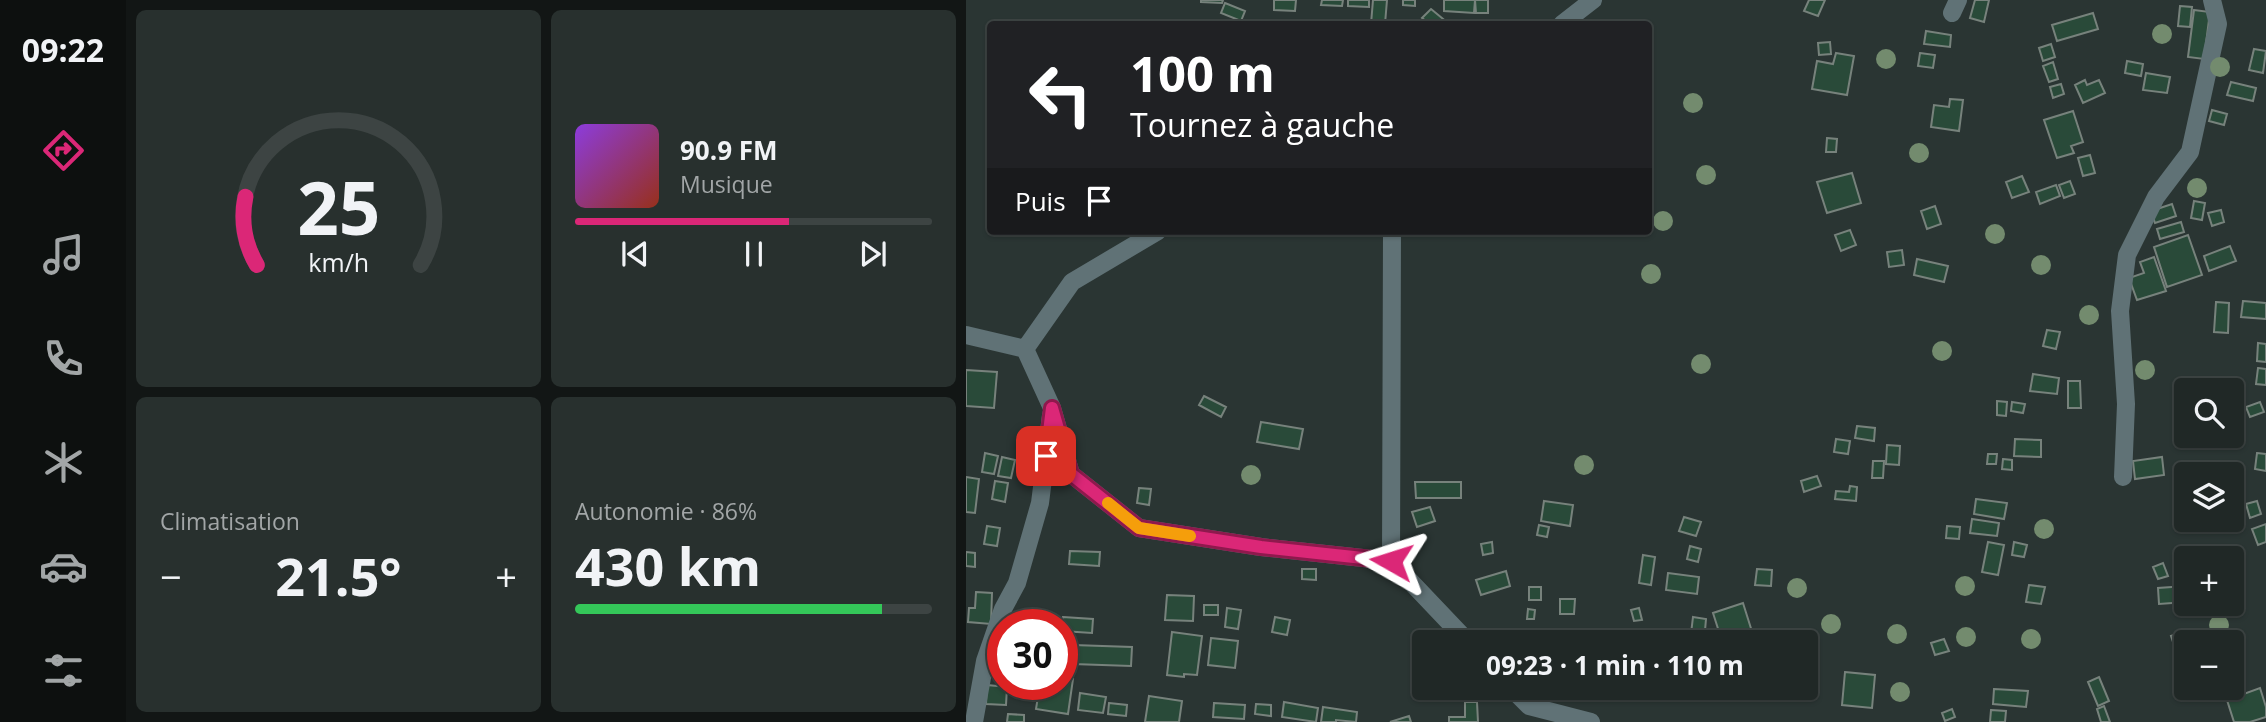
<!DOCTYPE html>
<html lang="fr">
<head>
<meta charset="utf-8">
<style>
	:root { --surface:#202826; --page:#28302e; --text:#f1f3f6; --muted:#a2a6a7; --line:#3d4443; --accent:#db2777 }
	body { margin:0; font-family:"Open Sans",sans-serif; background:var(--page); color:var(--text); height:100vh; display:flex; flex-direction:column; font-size:26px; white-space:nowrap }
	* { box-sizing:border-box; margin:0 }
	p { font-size:23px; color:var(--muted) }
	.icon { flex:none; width:38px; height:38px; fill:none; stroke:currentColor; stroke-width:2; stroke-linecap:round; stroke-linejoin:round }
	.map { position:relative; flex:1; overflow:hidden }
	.drawer { display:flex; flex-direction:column; gap:10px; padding:10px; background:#121615; width:840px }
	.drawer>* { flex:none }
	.banner { position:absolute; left:21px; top:21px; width:665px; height:214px; border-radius:7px; box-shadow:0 2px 5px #0004,0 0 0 2px var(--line); background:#202124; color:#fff; overflow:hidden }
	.controls { position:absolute; left:1208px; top:378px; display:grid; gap:14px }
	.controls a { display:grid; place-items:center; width:70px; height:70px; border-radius:7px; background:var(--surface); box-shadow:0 2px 5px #0004,0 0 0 2px var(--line); font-size:35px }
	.speed { position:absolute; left:21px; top:609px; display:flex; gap:14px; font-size:35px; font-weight:700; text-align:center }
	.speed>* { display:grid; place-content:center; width:91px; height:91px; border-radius:50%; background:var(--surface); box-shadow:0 2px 5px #0004,0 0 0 2px var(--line); line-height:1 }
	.speed .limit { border:10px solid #d22; background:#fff; color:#111 }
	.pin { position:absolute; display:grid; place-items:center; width:60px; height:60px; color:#fff; margin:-30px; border-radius:14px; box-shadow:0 4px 10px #0006 }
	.me { position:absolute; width:77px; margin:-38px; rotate:276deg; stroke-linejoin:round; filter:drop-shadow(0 0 5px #0008) }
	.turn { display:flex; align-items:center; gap:24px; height:147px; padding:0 28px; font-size:32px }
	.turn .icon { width:91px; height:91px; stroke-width:2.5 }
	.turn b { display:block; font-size:49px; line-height:60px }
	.then { display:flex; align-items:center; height:66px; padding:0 28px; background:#0003; gap:14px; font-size:26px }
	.big { font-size:52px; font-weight:700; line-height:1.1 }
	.drawer .card { flex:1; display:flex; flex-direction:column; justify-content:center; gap:10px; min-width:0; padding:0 24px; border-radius:10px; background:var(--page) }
	.drawer .dial { align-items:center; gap:0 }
	.dial svg { height:182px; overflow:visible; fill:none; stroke:var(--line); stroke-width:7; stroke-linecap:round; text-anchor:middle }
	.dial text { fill:var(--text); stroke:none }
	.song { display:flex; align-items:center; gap:21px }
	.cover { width:84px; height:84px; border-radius:10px; background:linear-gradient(135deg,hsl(270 70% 55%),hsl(10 70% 35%)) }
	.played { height:7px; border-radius:4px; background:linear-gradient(90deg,var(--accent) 60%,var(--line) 60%) }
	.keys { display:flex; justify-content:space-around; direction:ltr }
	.heat { display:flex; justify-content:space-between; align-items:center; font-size:38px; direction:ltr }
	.charge { height:10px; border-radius:5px; background:linear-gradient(90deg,#34c759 86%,var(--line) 0) }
	.drawer .tiles { flex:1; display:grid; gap:10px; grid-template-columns:repeat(2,1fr) }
	.trip { position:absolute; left:446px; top:630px; width:406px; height:70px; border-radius:7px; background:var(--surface); box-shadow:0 2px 5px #0004,0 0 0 2px var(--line); font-weight:700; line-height:70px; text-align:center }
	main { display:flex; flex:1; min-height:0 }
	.tabs { display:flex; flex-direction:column; width:126px; justify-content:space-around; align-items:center; background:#0d100f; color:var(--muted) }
	.tabs .icon { width:49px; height:49px }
	.tabs .active { color:var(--accent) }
	.tabs b { font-size:32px; color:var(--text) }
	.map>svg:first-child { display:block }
	.building { fill:#294a39; stroke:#77827c; stroke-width:2 }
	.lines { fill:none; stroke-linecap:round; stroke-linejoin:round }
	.street { stroke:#607276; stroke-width:18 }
	.tree { fill:#738b6e }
	.route-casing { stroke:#8e194d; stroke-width:18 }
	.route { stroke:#db2777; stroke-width:12 }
	.slow { stroke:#f59e0b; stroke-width:12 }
</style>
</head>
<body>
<main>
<nav class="tabs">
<b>09:22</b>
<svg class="icon active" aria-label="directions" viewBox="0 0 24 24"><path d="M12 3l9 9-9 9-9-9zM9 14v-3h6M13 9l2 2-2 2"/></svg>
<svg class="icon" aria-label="music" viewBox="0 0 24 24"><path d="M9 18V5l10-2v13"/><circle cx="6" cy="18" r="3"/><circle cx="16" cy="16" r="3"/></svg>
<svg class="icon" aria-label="phone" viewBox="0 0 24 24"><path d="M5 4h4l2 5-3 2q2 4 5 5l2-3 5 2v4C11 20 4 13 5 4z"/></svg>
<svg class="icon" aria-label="climate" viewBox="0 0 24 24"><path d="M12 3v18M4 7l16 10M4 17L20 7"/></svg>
<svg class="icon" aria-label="car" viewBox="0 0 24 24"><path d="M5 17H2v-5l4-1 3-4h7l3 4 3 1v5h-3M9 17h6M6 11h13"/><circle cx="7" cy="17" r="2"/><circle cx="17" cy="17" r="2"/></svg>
<svg class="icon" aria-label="filters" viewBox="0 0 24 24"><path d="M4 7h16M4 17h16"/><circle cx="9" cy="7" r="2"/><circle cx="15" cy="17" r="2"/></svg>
</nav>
<section class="drawer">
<div class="tiles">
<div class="card dial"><svg viewBox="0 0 100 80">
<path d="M14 69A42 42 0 1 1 86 69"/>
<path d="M14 69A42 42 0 0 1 9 39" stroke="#db2777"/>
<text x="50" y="56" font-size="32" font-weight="700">25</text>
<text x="50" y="72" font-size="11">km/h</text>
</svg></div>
<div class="card">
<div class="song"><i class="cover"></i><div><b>90.9 FM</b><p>Musique</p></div></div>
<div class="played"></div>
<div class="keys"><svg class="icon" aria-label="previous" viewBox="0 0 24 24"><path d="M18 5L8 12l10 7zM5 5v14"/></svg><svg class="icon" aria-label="pause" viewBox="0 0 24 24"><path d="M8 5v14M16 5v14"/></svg><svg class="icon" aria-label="next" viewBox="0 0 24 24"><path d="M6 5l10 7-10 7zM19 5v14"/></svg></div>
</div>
<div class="card"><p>Climatisation</p>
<div class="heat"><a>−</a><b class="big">21.5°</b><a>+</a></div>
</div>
<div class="card"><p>Autonomie · 86%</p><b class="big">430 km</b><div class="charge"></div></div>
</div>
</section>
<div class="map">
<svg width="1300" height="722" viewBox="0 0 1300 722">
	<rect width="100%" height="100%" fill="#2a3533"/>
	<!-- building -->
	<path class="building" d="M 235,0 L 257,0 L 256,3 L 235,2 Z
		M 308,0 L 330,0 L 329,11 L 308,10 Z
		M 356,0 L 377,0 L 376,6 L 355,5 Z
		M 382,0 L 403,0 L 403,7 L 382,6 Z
		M 407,0 L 421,0 L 419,24 L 405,24 Z
		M 437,0 L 449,0 L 449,6 L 437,5 Z
		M 478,0 L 509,0 L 508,13 L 478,11 Z
		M 509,0 L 522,0 L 522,13 L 510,13 Z
		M 843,0 L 859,0 L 852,16 L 838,11 Z
		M 1009,0 L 1023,0 L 1018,22 L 1004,18 Z
		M 259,3 L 279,11 L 275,21 L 255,13 Z
		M 1214,6 L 1226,7 L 1224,27 L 1212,26 Z
		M 465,9 L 482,23 L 480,24 L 464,24 L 456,18 Z
		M 1228,10 L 1244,12 L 1238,59 L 1222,57 Z
		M 1127,13 L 1132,29 L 1091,41 L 1086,25 Z
		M 960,31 L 985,35 L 984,47 L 958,44 Z
		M 864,42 L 865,54 L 853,55 L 852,43 Z
		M 1085,44 L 1089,57 L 1077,61 L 1073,48 Z
		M 1288,49 L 1300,51 L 1297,73 L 1283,70 Z
		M 870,53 L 888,56 L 881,95 L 846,89 L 851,61 L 867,64 Z
		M 954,53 L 969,55 L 967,68 L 952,66 Z
		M 1161,61 L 1177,64 L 1175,76 L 1159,73 Z
		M 1087,62 L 1092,79 L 1083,82 L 1077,66 Z
		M 1180,73 L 1204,77 L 1201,93 L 1177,90 Z
		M 1119,80 L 1121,85 L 1133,80 L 1139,93 L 1117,103 L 1109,85 Z
		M 1265,82 L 1290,88 L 1287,101 L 1261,95 Z
		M 1095,84 L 1098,94 L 1087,98 L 1084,87 Z
		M 984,99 L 997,100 L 993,131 L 965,127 L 968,105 L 983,107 Z
		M 1246,110 L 1261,114 L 1258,125 L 1243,121 Z
		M 1107,111 L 1117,142 L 1105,146 L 1108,153 L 1091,158 L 1078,120 Z
		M 861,138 L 871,139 L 870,152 L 860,152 Z
		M 1124,155 L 1129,173 L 1117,176 L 1112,158 Z
		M 886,173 L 895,203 L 861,213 L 851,182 Z
		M 1056,176 L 1063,192 L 1046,198 L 1040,182 Z
		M 1104,181 L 1109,194 L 1098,198 L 1093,185 Z
		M 1090,185 L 1094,196 L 1074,204 L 1070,192 Z
		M 1228,201 L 1239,203 L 1236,220 L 1225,218 Z
		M 1206,204 L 1210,216 L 1189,223 L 1185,211 Z
		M 969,206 L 975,224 L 961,229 L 955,211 Z
		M 1255,210 L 1258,222 L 1246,226 L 1242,213 Z
		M 1215,222 L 1218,232 L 1194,239 L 1191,229 Z
		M 884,230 L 890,245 L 875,251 L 869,235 Z
		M 1222,235 L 1236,275 L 1201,287 L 1188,247 Z
		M 1264,246 L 1270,261 L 1243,271 L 1238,256 Z
		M 936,250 L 938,265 L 923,267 L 921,252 Z
		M 1188,257 L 1200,291 L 1171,300 L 1163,278 L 1178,273 L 1174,262 Z
		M 951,259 L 982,266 L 978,282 L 948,275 Z
		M 1277,301 L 1300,303 L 1300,319 L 1275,317 Z
		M 1250,302 L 1263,303 L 1262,333 L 1248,332 Z
		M 1081,330 L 1094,332 L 1090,349 L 1077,346 Z
		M 1292,343 L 1300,344 L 1300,362 L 1291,361 Z
		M 1292,368 L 1300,369 L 1300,385 L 1290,384 Z
		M 0,370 L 31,372 L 28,408 L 0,406 Z
		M 1067,374 L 1093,378 L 1091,394 L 1064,391 Z
		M 1102,381 L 1114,381 L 1115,408 L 1102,408 Z
		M 238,396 L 260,407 L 255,417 L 233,405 Z
		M 1031,401 L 1041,402 L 1040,416 L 1031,415 Z
		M 1046,402 L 1059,404 L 1057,413 L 1045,411 Z
		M 1294,402 L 1298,412 L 1284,417 L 1280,407 Z
		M 295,422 L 337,429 L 333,449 L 291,442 Z
		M 891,426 L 909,428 L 908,441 L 889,438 Z
		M 870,439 L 884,441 L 882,454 L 868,452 Z
		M 1049,439 L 1075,440 L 1075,457 L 1048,456 Z
		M 921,445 L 934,446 L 933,465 L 920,464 Z
		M 19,453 L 32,456 L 28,474 L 16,472 Z
		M 1291,453 L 1300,454 L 1300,471 L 1289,469 Z
		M 1022,454 L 1031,454 L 1030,464 L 1021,464 Z
		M 36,457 L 49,460 L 45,478 L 32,476 Z
		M 1196,457 L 1198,475 L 1169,479 L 1167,461 Z
		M 1037,459 L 1046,460 L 1046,470 L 1036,469 Z
		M 907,461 L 918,461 L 917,478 L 906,478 Z
		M 851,476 L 855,486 L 838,492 L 835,481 Z
		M 0,477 L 13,479 L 9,513 L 0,512 Z
		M 29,481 L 42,483 L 39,502 L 26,499 Z
		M 449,482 L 495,482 L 495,498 L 450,498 Z
		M 884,486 L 891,487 L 890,501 L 869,499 L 870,491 L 883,492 Z
		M 173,488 L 185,489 L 183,505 L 171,503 Z
		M 1010,499 L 1041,503 L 1038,519 L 1008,514 Z
		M 578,501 L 607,505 L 604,526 L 575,521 Z
		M 1291,501 L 1295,514 L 1284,518 L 1280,504 Z
		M 464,507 L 469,521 L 451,527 L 446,512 Z
		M 718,517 L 735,522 L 730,536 L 713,531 Z
		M 1006,519 L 1033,523 L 1031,536 L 1004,533 Z
		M 1300,524 L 1300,542 L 1292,545 L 1286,529 Z
		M 573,525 L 583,527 L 581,537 L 571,535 Z
		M 21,526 L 34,528 L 31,546 L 18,544 Z
		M 981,526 L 994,527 L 993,539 L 980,538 Z
		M 526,542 L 527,553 L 517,555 L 515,544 Z
		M 1022,542 L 1038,545 L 1032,575 L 1016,572 Z
		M 1048,542 L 1061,545 L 1058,557 L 1046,555 Z
		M 724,546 L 735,549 L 732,562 L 721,559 Z
		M 104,551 L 134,552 L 133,566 L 103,564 Z
		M 0,552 L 9,553 L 9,567 L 0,566 Z
		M 677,555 L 689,557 L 685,585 L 673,583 Z
		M 1197,563 L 1202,576 L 1192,579 L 1187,567 Z
		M 336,569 L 350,569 L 350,580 L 336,579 Z
		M 791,569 L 806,570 L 805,586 L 789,585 Z
		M 540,571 L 544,586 L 515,595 L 510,580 Z
		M 702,573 L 733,577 L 731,594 L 700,590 Z
		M 1063,585 L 1079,587 L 1075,604 L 1060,602 Z
		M 1220,586 L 1220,602 L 1193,604 L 1192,588 Z
		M 563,587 L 575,587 L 575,600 L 563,600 Z
		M 10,592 L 26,593 L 25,624 L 2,622 L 3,608 L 9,608 Z
		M 201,595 L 228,596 L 227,621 L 199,620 Z
		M 594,599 L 609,599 L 608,614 L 594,614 Z
		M 777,603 L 788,638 L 771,642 L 769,634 L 755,638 L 747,613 Z
		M 238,605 L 252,605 L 252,615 L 238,615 Z
		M 261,608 L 275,610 L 272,629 L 259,627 Z
		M 673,608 L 676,620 L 668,621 L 665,610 Z
		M 562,609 L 569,610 L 568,619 L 561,619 Z
		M 97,617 L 127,619 L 126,633 L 96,631 Z
		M 309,617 L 324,620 L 321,635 L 306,632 Z
		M 727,617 L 740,619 L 738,642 L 724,642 Z
		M 573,629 L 613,632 L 612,642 L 572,642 Z
		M 206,632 L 236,636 L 231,675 L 218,674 L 218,677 L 201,675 Z
		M 1217,632 L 1219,638 L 1207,642 L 1205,636 Z
		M 245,638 L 272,641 L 269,668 L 242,665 Z
		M 978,639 L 983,651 L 969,655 L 965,643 Z
		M 1220,641 L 1220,649 L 1210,653 L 1208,645 Z
		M 107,645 L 166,647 L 165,666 L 107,664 Z
		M 1220,665 L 1220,681 L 1215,682 L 1213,666 Z
		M 879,672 L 909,675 L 906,708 L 876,705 Z
		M 1133,677 L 1143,701 L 1132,706 L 1122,682 Z
		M 96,678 L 107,679 L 102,714 L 70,709 L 74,684 L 96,684 Z
		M 21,685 L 41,687 L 40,705 L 20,704 Z
		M 588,688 L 606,688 L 605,700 L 587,698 Z
		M 748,688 L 780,688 L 778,698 L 748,694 Z
		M 1294,688 L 1300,707 L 1300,717 L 1284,722 L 1268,722 L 1261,700 Z
		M 1028,689 L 1062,691 L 1060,707 L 1027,704 Z
		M 114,693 L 140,697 L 137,713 L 112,710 Z
		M 183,696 L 216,701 L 213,722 L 179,722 Z
		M 318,702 L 352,708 L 350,722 L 316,717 Z
		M 499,702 L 511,702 L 512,722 L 483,722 L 483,717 L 499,717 Z
		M 143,703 L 161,705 L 160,716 L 142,714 Z
		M 248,703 L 279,705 L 278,719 L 247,717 Z
		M 290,704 L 305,705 L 305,716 L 289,714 Z
		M 1138,706 L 1144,722 L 1135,722 L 1131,709 Z
		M 357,707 L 391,712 L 390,722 L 370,720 L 370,722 L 355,722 Z
		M 986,709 L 989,717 L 979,721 L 976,713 Z
		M 1025,710 L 1040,711 L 1039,722 L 1024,722 Z
		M 42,714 L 58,715 L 58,722 L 41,722 Z
		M 443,716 L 445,722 L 424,722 Z"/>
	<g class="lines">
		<!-- street -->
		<path class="street" d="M 986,13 L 992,0
			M 596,24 L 627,0
			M 0,335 L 59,349 L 106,282 L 192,231
			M 59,349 L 86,408 L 105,474 L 173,528 L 295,547 L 425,561 L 502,642
			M 1157,477 L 1160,404 L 1154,311 L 1161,255 L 1190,197 L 1224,152 L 1252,24 L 1246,0
			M 425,561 L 426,231
			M 545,688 L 563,706 L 625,722
			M 8,722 L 19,661 L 37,609 L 51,583 L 74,503 L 85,415"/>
	</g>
	<!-- trees -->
	<g class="tree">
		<circle cx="1196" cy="34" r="10"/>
		<circle cx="920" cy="59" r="10"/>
		<circle cx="1254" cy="67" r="10"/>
		<circle cx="727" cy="103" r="10"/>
		<circle cx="953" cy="153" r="10"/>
		<circle cx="740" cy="175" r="10"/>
		<circle cx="1231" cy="188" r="10"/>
		<circle cx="697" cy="221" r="10"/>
		<circle cx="1029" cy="234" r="10"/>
		<circle cx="1075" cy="265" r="10"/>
		<circle cx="685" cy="274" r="10"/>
		<circle cx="1123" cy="315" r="10"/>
		<circle cx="976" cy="351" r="10"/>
		<circle cx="735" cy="364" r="10"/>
		<circle cx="1179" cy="370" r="10"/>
		<circle cx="618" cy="465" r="10"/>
		<circle cx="285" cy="475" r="10"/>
		<circle cx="1078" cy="529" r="10"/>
		<circle cx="999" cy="586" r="10"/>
		<circle cx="831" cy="588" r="10"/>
		<circle cx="865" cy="624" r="10"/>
		<circle cx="1253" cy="625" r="10"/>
		<circle cx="931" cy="634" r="10"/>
		<circle cx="1000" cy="637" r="10"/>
		<circle cx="1065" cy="639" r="10"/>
		<circle cx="934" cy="692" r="10"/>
	</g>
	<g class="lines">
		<!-- route casing -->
		<g class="route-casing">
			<path id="route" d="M 80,456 L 86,408 L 105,474 L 173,528 L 295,547 L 425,561"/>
		</g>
		<!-- route -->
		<use href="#route" class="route"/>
		<!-- slow -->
		<path class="slow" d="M 142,503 L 173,528 L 224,536"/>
	</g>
</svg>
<div class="controls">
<a><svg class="icon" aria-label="search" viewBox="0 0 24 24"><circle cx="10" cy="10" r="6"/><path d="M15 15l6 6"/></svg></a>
<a><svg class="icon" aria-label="layers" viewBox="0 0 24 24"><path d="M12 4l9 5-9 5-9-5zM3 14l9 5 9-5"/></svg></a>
<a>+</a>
<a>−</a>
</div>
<div class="speed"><div class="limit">30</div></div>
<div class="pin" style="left:80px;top:456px;background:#d93025"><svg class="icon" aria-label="arrive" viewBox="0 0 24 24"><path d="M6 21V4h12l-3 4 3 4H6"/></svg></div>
<svg class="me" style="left:425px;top:561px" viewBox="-20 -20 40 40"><path d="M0-17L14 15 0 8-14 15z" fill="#db2777" stroke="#fff" stroke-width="4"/></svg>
<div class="trip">09:23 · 1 min · 110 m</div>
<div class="banner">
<div class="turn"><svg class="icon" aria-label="left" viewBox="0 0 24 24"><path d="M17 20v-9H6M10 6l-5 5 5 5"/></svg><div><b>100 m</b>Tournez à gauche</div></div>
<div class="then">Puis<svg class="icon" aria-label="arrive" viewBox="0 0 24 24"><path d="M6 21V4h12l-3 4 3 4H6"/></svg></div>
</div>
</div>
</main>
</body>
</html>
